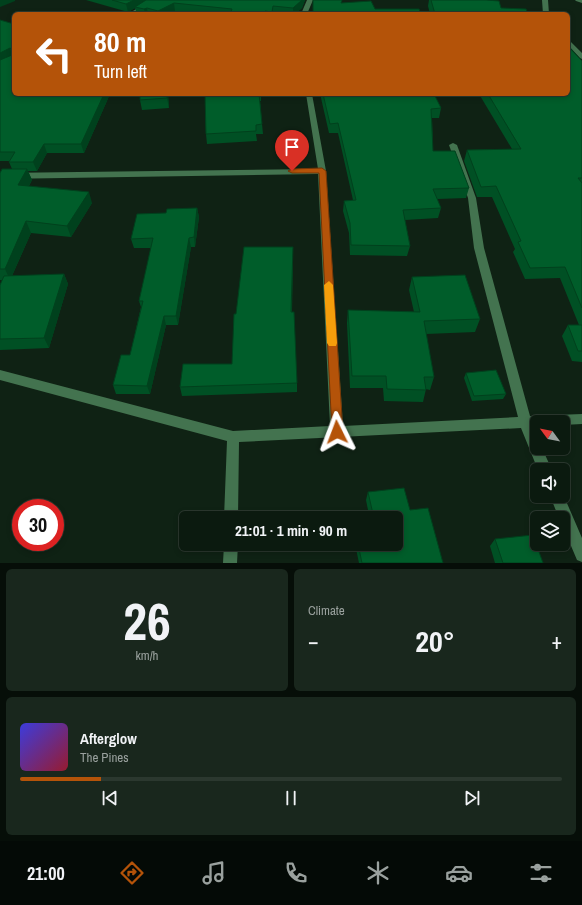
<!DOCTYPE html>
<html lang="en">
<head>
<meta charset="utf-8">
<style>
	:root { --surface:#0b1a0f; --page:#19271d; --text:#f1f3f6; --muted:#9aa19e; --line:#2b382f; --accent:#b45309 }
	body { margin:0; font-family:"Archivo Narrow",sans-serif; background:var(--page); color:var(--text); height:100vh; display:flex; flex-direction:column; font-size:15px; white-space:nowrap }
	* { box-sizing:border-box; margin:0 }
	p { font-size:13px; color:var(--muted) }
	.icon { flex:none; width:22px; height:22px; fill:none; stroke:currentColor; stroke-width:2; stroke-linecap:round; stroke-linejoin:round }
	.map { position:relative; height:563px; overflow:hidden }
	.drawer { display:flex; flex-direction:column; gap:6px; padding:6px; background:#060e08; flex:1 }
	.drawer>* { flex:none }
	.banner { position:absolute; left:12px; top:12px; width:558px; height:84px; border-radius:6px; box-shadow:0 2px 6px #0003,0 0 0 1px var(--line); background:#b45309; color:#fff; overflow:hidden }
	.needle { width:26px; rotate:302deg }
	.tools { position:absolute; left:530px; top:415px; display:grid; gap:8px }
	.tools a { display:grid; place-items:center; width:40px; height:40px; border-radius:6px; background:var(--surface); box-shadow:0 2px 6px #0003,0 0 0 1px var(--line); font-size:20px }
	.speed { position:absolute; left:12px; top:499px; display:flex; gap:8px; font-size:20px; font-weight:700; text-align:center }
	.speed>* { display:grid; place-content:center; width:52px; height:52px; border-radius:50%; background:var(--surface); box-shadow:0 2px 6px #0003,0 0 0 1px var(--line); line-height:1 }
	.speed .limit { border:6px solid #d22; background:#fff; color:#111 }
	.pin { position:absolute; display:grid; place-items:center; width:34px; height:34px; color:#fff; margin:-41px -17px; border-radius:50% 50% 50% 0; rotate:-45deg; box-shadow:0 0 4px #0007 }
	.pin .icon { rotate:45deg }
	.me { position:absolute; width:44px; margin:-22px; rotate:357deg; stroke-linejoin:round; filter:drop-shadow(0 0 3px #0008) }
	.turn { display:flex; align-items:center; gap:14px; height:84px; padding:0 16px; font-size:18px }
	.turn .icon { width:52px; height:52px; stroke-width:2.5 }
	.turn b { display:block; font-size:28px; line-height:34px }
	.big { font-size:30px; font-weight:700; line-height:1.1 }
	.drawer .card { flex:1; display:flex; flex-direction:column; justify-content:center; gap:6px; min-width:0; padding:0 14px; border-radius:6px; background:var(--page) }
	.drawer .dial { align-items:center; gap:0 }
	.dial b { font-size:52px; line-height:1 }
	.song { display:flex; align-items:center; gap:12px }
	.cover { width:48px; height:48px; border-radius:6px; background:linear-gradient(135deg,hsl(240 70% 55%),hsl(350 70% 35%)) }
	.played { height:4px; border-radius:2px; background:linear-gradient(90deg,var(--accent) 15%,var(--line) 15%) }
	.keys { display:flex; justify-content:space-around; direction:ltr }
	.heat { display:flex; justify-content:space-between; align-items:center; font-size:22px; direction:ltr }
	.drawer .tiles { flex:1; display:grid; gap:6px; grid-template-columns:1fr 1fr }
	.card:last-child { grid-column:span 2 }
	.trip { position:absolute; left:179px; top:511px; width:224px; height:40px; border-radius:6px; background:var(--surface); box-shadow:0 2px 6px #0003,0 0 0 1px var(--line); font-weight:700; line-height:40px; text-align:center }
	.tabs { display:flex; height:64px; justify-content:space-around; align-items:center; background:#040a06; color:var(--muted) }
	.tabs .icon { width:28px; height:28px }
	.tabs .on { color:var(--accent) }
	.tabs b { font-size:18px; color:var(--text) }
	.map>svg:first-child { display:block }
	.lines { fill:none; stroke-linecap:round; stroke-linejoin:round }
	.minor { fill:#43734f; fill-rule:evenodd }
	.wall { fill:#005024 }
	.shaded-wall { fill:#00411d }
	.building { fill:#005d2a; stroke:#00411d }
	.route { fill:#b45309; stroke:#753606 }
	.slow { fill:#f59e0b }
</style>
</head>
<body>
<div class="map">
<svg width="582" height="563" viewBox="0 0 582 563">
	<rect width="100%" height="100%" fill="#0f2214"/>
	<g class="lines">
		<!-- minor -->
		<path class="minor" d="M 151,0 L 158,0 L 135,14 L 128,14 Z
			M 307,0 L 313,0 L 307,14 L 301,14 Z
			M 542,0 L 548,0 L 549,14 L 543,14 Z
			M 575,0 L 582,0 L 582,3 L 576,1 Z
			M 568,39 L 582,53 L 582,59 L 580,58 L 568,45 Z
			M 306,94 L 312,94 L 326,171 L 343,426 L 518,417 L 474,248 L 468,198 L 449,145 L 453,143 L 457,145 L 476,198 L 484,248 L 530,416 L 582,414 L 582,424 L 563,425 L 563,422 L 537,422 L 537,427 L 533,427 L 537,436 L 537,448 L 542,448 L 552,470 L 538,470 L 521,428 L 239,442 L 238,518 L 224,518 L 227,441 L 0,380 L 0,370 L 233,431 L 330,426 L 318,174 L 0,179 L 0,173 L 318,169 Z
			M 563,494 L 582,538 L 582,562 L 577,560 L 563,527 L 563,518 L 559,518 L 550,496 L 563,496 Z
			M 224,544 L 238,544 L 237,563 L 223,563 Z"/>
	</g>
	<!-- wall -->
	<path class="wall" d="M 86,0 L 305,0 L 302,8 L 295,14 L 204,14 L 175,11 L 169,14 L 137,14 L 135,8 L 128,12 Z
		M 429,0 L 486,0 L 501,8 L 528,14 L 430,14 L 428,6 Z
		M 0,20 L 14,24 L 14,94 L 110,94 L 84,153 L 47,153 L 37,171 L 28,171 L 32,180 L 29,186 L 92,203 L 71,237 L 31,233 L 12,276 L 64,274 L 68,284 L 49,348 L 0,350 L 0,285 L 2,280 L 0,280 L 0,173 L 12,169 L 9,162 L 9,161 L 0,161 Z
		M 582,61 L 582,362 L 572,361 L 562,336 L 568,325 L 579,325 L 560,278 L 525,279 L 513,252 L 515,249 L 492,197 L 477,197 L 464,161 L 467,150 L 512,149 L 479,94 L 568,94 Z
		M 168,94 L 169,108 L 142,110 L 140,100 Z
		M 205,94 L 261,94 L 261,101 L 260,101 L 262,124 L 263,134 L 256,134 L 257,141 L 207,144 L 206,134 Z
		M 321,94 L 434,94 L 441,108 L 439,118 L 432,118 L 433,151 L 469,188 L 466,198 L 437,199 L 441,208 L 438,218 L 405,220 L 410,246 L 407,256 L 350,255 L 349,233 L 343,211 L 344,201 L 353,200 L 338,133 L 329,133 L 321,98 Z
		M 197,208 L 199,217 L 195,247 L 191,247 L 178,325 L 166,325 L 150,394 L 116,394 L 113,385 L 130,355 L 141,307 L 139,301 L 151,248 L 134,248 L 131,239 L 166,213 Z
		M 293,257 L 292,312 L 297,383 L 297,392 L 182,396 L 180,387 L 232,364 L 236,314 Z
		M 412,277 L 480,319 L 475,332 L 426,334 L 434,377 L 430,390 L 426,389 L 423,402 L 384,401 L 383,388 L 350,388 L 347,323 L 348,310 L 414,312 L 409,290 Z
		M 466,373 L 506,394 L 503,399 L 472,401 L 464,378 Z
		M 368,492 L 410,510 L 443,563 L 359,563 L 355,544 L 396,544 L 369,515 L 366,500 Z
		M 495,539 L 543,563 L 495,563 L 490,546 Z"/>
	<!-- shaded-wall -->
	<path class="shaded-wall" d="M 0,0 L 15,0 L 15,1 L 0,7 Z
		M 134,0 L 148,0 L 135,7 L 135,8 L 128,12 L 126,4 Z
		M 302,0 L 305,0 L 302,8 L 295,14 L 293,14 L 293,8 Z
		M 174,3 L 175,11 L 169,14 L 158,14 L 158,11 Z
		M 273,6 L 273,14 L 272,14 L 272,12 Z
		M 147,8 L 148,14 L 145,14 L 144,9 Z
		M 10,48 L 13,57 L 0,62 L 0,53 Z
		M 104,94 L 110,94 L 84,153 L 81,144 Z
		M 167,94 L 168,94 L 169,108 L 167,98 Z
		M 44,144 L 47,153 L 37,171 L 33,162 Z
		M 27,169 L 32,180 L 23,196 L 18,185 Z
		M 89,192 L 92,203 L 71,237 L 67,226 Z
		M 197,208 L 199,217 L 195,247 L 194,237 Z
		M 26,221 L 31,233 L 10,280 L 5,269 Z
		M 189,238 L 191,247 L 178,325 L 176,316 Z
		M 64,274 L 68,284 L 49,348 L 44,338 Z
		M 164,316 L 166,325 L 150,394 L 147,386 Z"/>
	<!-- building -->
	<path class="building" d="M 112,0 L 134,0 L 126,4 Z
		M 146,0 L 302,0 L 293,8 L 273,6 L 272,12 L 265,11 L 264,14 L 230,14 L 232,9 L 174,3 L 158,11 L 147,8 L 144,9 L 135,7 Z
		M 313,0 L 342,0 L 341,3 L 371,1 L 375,9 L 419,9 L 421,14 L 313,14 Z
		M 431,0 L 486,0 L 499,1 L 501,8 L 526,9 L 528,14 L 435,14 Z
		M 0,20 L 14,24 L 14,94 L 104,94 L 81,144 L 44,144 L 33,162 L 9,162 L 15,152 L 0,152 L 0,60 L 12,55 L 13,50 L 10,48 L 0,53 Z
		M 568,46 L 582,61 L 582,178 L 578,178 L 582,183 L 582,308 L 565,267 L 530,268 L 518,242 L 521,241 L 496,186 L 481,187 L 467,150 L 521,149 L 488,94 L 568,94 Z
		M 140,94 L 167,94 L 167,98 L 140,100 Z
		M 205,94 L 259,94 L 262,124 L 256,125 L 256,131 L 206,134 Z
		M 323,94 L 434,94 L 441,108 L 431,109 L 433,151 L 455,151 L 469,188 L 433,189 L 441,208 L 403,210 L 410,246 L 351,245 L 350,223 L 344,201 L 356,200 L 338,123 L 330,124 Z
		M 2,169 L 27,169 L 18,185 L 89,192 L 67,226 L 26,221 L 5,269 L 0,269 L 0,173 Z
		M 197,208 L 194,237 L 189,238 L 176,316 L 164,316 L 147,386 L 113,385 L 121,355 L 130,355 L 143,301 L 139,301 L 153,238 L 131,239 L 137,214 L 166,213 L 167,209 Z
		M 244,247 L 293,247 L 291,312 L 294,312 L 297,383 L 180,387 L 183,364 L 232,364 L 234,314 L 236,314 Z
		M 64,274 L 44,338 L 0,339 L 0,285 L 4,276 Z
		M 465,275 L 480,319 L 424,321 L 434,377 L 424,377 L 426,390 L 387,389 L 386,376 L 352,376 L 348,310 L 420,312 L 412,277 Z
		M 568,325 L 582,325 L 582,351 L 578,351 Z
		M 496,370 L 506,394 L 474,396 L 466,373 Z
		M 404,488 L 410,510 L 428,508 L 443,563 L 362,563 L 358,544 L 396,544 L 396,518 L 353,518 L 373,514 L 368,492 Z
		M 533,535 L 543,563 L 503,563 L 495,539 Z"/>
	<!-- route -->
	<path class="route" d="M 322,168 L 326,171 L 343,432 L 341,435 L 337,437 L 333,435 L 332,432 L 319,173 L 292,173 L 288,171 L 292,169 Z"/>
	<!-- slow -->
	<path class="slow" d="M 329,281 L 333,285 L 337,343 L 336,346 L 329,346 L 327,343 L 324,285 Z"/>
</svg>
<div class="tools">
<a><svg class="needle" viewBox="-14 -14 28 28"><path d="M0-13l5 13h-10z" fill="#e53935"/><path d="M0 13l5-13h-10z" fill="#9aa19e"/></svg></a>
<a><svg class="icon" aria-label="sound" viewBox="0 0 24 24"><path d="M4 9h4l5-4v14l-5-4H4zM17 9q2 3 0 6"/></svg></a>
<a><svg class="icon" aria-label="layers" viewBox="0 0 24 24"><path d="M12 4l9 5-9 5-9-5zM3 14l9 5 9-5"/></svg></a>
</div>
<div class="speed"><div class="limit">30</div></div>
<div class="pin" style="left:292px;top:171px;background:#d93025"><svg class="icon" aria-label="arrive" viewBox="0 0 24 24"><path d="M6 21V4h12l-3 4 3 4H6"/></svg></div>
<svg class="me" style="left:337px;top:432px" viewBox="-20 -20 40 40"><path d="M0-17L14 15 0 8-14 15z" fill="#b45309" stroke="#fff" stroke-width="4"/></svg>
<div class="trip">21:01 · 1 min · 90 m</div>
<div class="banner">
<div class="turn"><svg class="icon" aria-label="left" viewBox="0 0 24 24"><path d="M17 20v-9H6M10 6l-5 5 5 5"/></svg><div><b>80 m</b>Turn left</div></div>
</div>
</div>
<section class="drawer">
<div class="tiles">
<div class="card dial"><b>26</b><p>km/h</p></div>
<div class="card"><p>Climate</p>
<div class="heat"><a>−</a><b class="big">20°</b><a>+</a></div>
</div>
<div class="card">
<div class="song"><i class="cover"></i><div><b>Afterglow</b><p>The Pines</p></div></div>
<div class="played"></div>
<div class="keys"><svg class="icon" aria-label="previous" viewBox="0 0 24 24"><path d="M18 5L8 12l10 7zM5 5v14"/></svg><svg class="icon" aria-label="pause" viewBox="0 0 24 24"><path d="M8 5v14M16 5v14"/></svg><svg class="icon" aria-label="next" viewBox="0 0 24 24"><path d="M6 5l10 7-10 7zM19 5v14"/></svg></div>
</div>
</div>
</section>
<nav class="tabs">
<b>21:00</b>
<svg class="icon on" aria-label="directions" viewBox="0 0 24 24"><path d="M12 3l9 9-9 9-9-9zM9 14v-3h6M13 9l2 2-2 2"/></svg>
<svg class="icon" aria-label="music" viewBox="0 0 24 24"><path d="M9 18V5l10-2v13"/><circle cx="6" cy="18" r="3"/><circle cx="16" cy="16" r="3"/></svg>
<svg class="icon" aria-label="phone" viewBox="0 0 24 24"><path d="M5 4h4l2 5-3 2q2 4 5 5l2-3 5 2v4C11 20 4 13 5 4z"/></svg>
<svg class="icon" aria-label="climate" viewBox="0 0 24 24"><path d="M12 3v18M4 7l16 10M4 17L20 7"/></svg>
<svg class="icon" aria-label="car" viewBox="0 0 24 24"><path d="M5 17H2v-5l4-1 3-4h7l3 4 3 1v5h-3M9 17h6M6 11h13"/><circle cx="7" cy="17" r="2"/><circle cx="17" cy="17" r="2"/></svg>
<svg class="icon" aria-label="filters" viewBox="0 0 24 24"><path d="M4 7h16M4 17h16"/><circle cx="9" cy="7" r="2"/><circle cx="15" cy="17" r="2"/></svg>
</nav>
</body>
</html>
